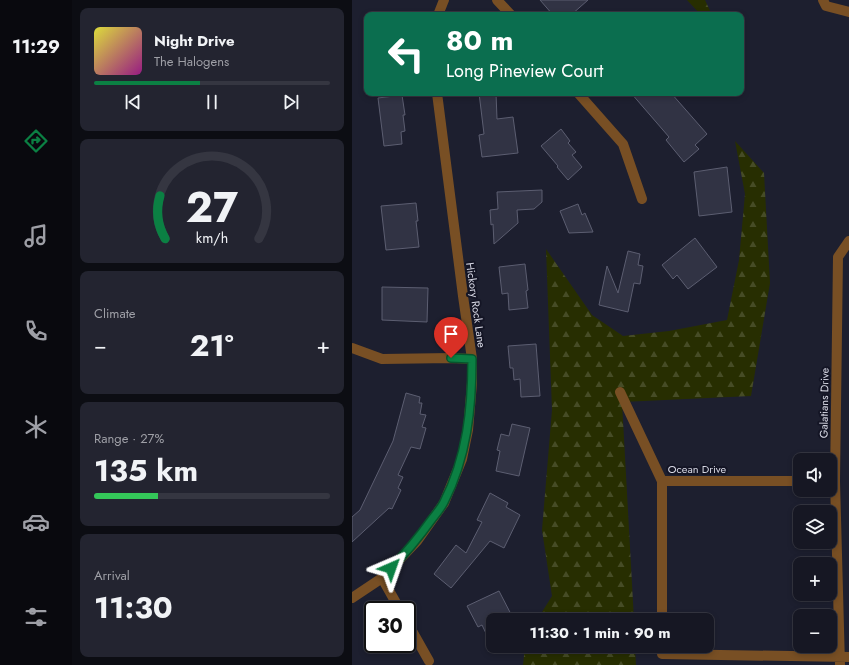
<!DOCTYPE html>
<html lang="en">
<head>
<meta charset="utf-8">
<style>
	:root { --surface:#161723; --page:#232430; --text:#f1f3f6; --muted:#9e9fa6; --line:#353641; --accent:#0b8043 }
	body { margin:0; font-family:Jost,sans-serif; background:var(--page); color:var(--text); height:100vh; display:flex; flex-direction:column; font-size:15px; white-space:nowrap }
	* { box-sizing:border-box; margin:0 }
	p { font-size:13px; color:var(--muted) }
	.icon { flex:none; width:22px; height:22px; fill:none; stroke:currentColor; stroke-width:2; stroke-linecap:round; stroke-linejoin:round }
	.map { position:relative; flex:1; overflow:hidden }
	.drawer { display:flex; flex-direction:column; gap:8px; padding:8px; background:#0c0d13; width:280px }
	.drawer>* { flex:none }
	.hud { position:absolute; left:12px; top:12px; width:380px; height:84px; border-radius:8px; box-shadow:0 2px 6px #0003,0 0 0 1px var(--line); background:#0b6e4f; color:#fff; overflow:hidden }
	.controls { position:absolute; left:441px; top:453px; display:grid; gap:8px }
	.controls a { display:grid; place-items:center; width:44px; height:44px; border-radius:8px; background:var(--surface); box-shadow:0 2px 6px #0003,0 0 0 1px var(--line); font-size:20px }
	.speed { position:absolute; left:12px; top:601px; display:flex; gap:8px; font-size:20px; font-weight:700; text-align:center }
	.speed>* { display:grid; place-content:center; width:52px; height:52px; border-radius:50%; background:var(--surface); box-shadow:0 2px 6px #0003,0 0 0 1px var(--line); line-height:1 }
	.speed .limit { border:2px solid #111; border-radius:6px; background:#fff; color:#111 }
	.pin { position:absolute; display:grid; place-items:center; width:34px; height:34px; color:#fff; margin:-41px -17px; border-radius:50% 50% 50% 0; rotate:-45deg; box-shadow:0 0 4px #0007 }
	.pin .icon { rotate:45deg }
	.me { position:absolute; width:44px; margin:-22px; rotate:43deg; stroke-linejoin:round; filter:drop-shadow(0 0 3px #0008) }
	.turn { display:flex; align-items:center; gap:14px; height:84px; padding:0 16px; font-size:18px }
	.turn .icon { width:52px; height:52px; stroke-width:2.5 }
	.turn b { display:block; font-size:28px; line-height:34px }
	.big { font-size:30px; font-weight:700; line-height:1.1 }
	.drawer .tile { flex:1; display:flex; flex-direction:column; justify-content:center; gap:6px; min-width:0; padding:0 14px; border-radius:8px; background:var(--page) }
	.drawer .dial { align-items:center; gap:0 }
	.dial svg { height:104px; overflow:visible; fill:none; stroke:var(--line); stroke-width:7; stroke-linecap:round; text-anchor:middle }
	.dial text { fill:var(--text); stroke:none }
	.song { display:flex; align-items:center; gap:12px }
	.cover { width:48px; height:48px; border-radius:6px; background:linear-gradient(135deg,hsl(60 70% 55%),hsl(310 70% 35%)) }
	.played { height:4px; border-radius:2px; background:linear-gradient(90deg,var(--accent) 45%,var(--line) 45%) }
	.keys { display:flex; justify-content:space-around; direction:ltr }
	.heat { display:flex; justify-content:space-between; align-items:center; font-size:22px; direction:ltr }
	.charge { height:6px; border-radius:3px; background:linear-gradient(90deg,#34c759 27%,var(--line) 0) }
	.trip { position:absolute; left:134px; top:613px; width:228px; height:40px; border-radius:8px; background:var(--surface); box-shadow:0 2px 6px #0003,0 0 0 1px var(--line); font-weight:700; line-height:40px; text-align:center }
	main { display:flex; flex:1; min-height:0 }
	.menu { display:flex; flex-direction:column; width:72px; justify-content:space-around; align-items:center; background:#09090e; color:var(--muted) }
	.menu .icon { width:28px; height:28px }
	.menu .selected { color:var(--accent) }
	.menu b { font-size:18px; color:var(--text) }
	.map>svg:first-child { display:block }
	.forest { fill:url(#forest-firs) }
	.building { fill:#313344; stroke:#5c5e71 }
	.lines { fill:none; stroke-linecap:round; stroke-linejoin:round }
	.minor { stroke:#784f24; stroke-width:10 }
	.route-casing { stroke:#07532c; stroke-width:10 }
	.route { stroke:#0b8043; stroke-width:7 }
	.labels { text-anchor:middle; dominant-baseline:central; stroke-width:4; stroke-linejoin:round; paint-order:stroke }
	.street-label { font-size:11px; fill:#d8d9e5; stroke:#141525 }
</style>
</head>
<body>
<main>
<nav class="menu">
<b>11:29</b>
<svg class="icon selected" aria-label="directions" viewBox="0 0 24 24"><path d="M12 3l9 9-9 9-9-9zM9 14v-3h6M13 9l2 2-2 2"/></svg>
<svg class="icon" aria-label="music" viewBox="0 0 24 24"><path d="M9 18V5l10-2v13"/><circle cx="6" cy="18" r="3"/><circle cx="16" cy="16" r="3"/></svg>
<svg class="icon" aria-label="phone" viewBox="0 0 24 24"><path d="M5 4h4l2 5-3 2q2 4 5 5l2-3 5 2v4C11 20 4 13 5 4z"/></svg>
<svg class="icon" aria-label="climate" viewBox="0 0 24 24"><path d="M12 3v18M4 7l16 10M4 17L20 7"/></svg>
<svg class="icon" aria-label="car" viewBox="0 0 24 24"><path d="M5 17H2v-5l4-1 3-4h7l3 4 3 1v5h-3M9 17h6M6 11h13"/><circle cx="7" cy="17" r="2"/><circle cx="17" cy="17" r="2"/></svg>
<svg class="icon" aria-label="filters" viewBox="0 0 24 24"><path d="M4 7h16M4 17h16"/><circle cx="9" cy="7" r="2"/><circle cx="15" cy="17" r="2"/></svg>
</nav>
<section class="drawer">
<div class="tile">
<div class="song"><i class="cover"></i><div><b>Night Drive</b><p>The Halogens</p></div></div>
<div class="played"></div>
<div class="keys"><svg class="icon" aria-label="previous" viewBox="0 0 24 24"><path d="M18 5L8 12l10 7zM5 5v14"/></svg><svg class="icon" aria-label="pause" viewBox="0 0 24 24"><path d="M8 5v14M16 5v14"/></svg><svg class="icon" aria-label="next" viewBox="0 0 24 24"><path d="M6 5l10 7-10 7zM19 5v14"/></svg></div>
</div>
<div class="tile dial"><svg viewBox="0 0 100 80">
<path d="M14 69A42 42 0 1 1 86 69"/>
<path d="M14 69A42 42 0 0 1 10 36" stroke="#0b8043"/>
<text x="50" y="56" font-size="32" font-weight="700">27</text>
<text x="50" y="72" font-size="11">km/h</text>
</svg></div>
<div class="tile"><p>Climate</p>
<div class="heat"><a>−</a><b class="big">21°</b><a>+</a></div>
</div>
<div class="tile"><p>Range · 27%</p><b class="big">135 km</b><div class="charge"></div></div>
<div class="tile"><p>Arrival</p><b class="big">11:30</b></div>
</section>
<div class="map">
<svg width="497" height="665" viewBox="0 0 497 665">
	<defs>
		<pattern id="forest-firs" width="22" height="20" patternUnits="userSpaceOnUse"><rect width="22" height="20" fill="#272e01"/><path d="M5 1l3.5 6h-7zM16 11l3.5 6h-7z" fill="#464c26"/></pattern>
	</defs>
	<rect width="100%" height="100%" fill="#1d1f2f"/>
	<!-- forest -->
	<path class="forest" d="M 335,0 L 353,0 L 360,15 L 349,15 Z
		M 383,141 L 412,173 L 418,283 L 399,396 L 270,402 L 282,620 L 185,620 L 200,596 L 190,530 L 200,410 L 194,249 L 240,315 L 271,336 L 317,331 L 375,320 L 387,260 L 393,194 Z
		M 173,646 L 283,646 L 284,665 L 171,665 Z"/>
	<!-- building -->
	<path class="building" d="M 188,0 L 236,0 L 219,15 L 201,15 Z
		M 127,93 L 144,93 L 145,119 L 161,117 L 166,153 L 130,157 L 127,135 L 132,134 Z
		M 279,93 L 319,93 L 355,134 L 343,145 L 347,149 L 332,162 L 314,140 L 317,137 Z
		M 50,95 L 53,115 L 51,115 L 53,131 L 49,132 L 50,144 L 32,146 L 26,98 Z
		M 209,129 L 218,141 L 216,143 L 224,152 L 220,155 L 230,167 L 216,180 L 205,167 L 206,166 L 189,146 Z
		M 375,167 L 380,212 L 347,216 L 342,172 Z
		M 190,190 L 190,202 L 182,209 L 165,210 L 166,223 L 142,244 L 141,224 L 139,225 L 138,210 L 146,209 L 145,192 Z
		M 64,203 L 66,221 L 64,221 L 67,247 L 34,250 L 29,206 Z
		M 226,204 L 230,215 L 233,213 L 241,232 L 217,233 L 208,211 Z
		M 343,238 L 365,267 L 336,289 L 325,275 L 321,279 L 310,265 Z
		M 276,251 L 288,254 L 286,265 L 291,266 L 288,284 L 282,283 L 276,312 L 247,305 L 255,266 L 266,293 Z
		M 173,264 L 176,290 L 174,291 L 176,308 L 157,310 L 156,293 L 150,294 L 147,267 Z
		M 30,287 L 76,288 L 75,322 L 30,320 Z
		M 184,344 L 188,396 L 169,397 L 168,379 L 162,380 L 161,368 L 158,368 L 156,346 Z
		M 54,393 L 68,397 L 67,403 L 70,403 L 68,414 L 74,415 L 70,427 L 74,428 L 68,449 L 59,447 L 46,475 L 51,477 L 46,488 L 49,490 L 40,509 L 37,508 L 0,542 L 0,517 L 8,510 L 41,441 Z
		M 160,424 L 178,428 L 167,476 L 144,471 L 148,451 L 145,450 L 149,434 L 157,436 Z
		M 138,493 L 156,503 L 154,507 L 168,515 L 152,548 L 138,541 L 99,588 L 82,574 L 104,545 L 114,553 L 130,522 L 125,520 Z
		M 147,591 L 162,620 L 141,620 L 141,648 L 130,625 L 126,627 L 115,606 Z"/>
	<g class="lines">
		<!-- minor -->
		<path class="minor" d="M 145,0 L 159,15
			M 471,0 L 474,6 L 497,12
			M 86,15 L 92,0
			M 226,93 L 271,144 L 290,199
			M 0,348 L 30,359 L 99,358 L 120,359
			M 268,392 L 310,481
			M 30,578 L 48,610
			M 0,598 L 30,578 L 65,541 L 92,503 L 110,459 L 116,430 L 120,383 L 120,359 L 111,296 L 85,93
			M 310,620 L 310,481 L 448,481
			M 55,622 L 77,661
			M 310,646 L 310,654 L 497,657
			M 488,665 L 483,481 L 486,257 L 497,241"/>
	</g>
	<g class="lines">
		<!-- route casing -->
		<g class="route-casing">
			<path id="route" d="M 39,568 C 54,553 67,537 80,519 C 84,514 89,508 92,502 C 115,457 120,408 120,359 L 99,358"/>
		</g>
		<!-- route -->
		<use href="#route" class="route"/>
	</g>
	<g class="labels">
		<!-- street labels -->
		<g class="street-label">
			<text transform="translate(124 305) rotate(82)">Hickory Rock Lane</text>
			<text transform="translate(472 403) rotate(-89)">Galatians Drive</text>
			<text x="345" y="469">Ocean Drive</text>
		</g>
	</g>
</svg>
<div class="controls">
<a><svg class="icon" aria-label="sound" viewBox="0 0 24 24"><path d="M4 9h4l5-4v14l-5-4H4zM17 9q2 3 0 6"/></svg></a>
<a><svg class="icon" aria-label="layers" viewBox="0 0 24 24"><path d="M12 4l9 5-9 5-9-5zM3 14l9 5 9-5"/></svg></a>
<a>+</a>
<a>−</a>
</div>
<div class="speed"><div class="limit">30</div></div>
<div class="pin" style="left:99px;top:358px;background:#d93025"><svg class="icon" aria-label="arrive" viewBox="0 0 24 24"><path d="M6 21V4h12l-3 4 3 4H6"/></svg></div>
<svg class="me" style="left:39px;top:568px" viewBox="-20 -20 40 40"><path d="M0-17L14 15 0 8-14 15z" fill="#0b8043" stroke="#fff" stroke-width="4"/></svg>
<div class="trip">11:30 · 1 min · 90 m</div>
<div class="hud">
<div class="turn"><svg class="icon" aria-label="left" viewBox="0 0 24 24"><path d="M17 20v-9H6M10 6l-5 5 5 5"/></svg><div><b>80 m</b>Long Pineview Court</div></div>
</div>
</div>
</main>
</body>
</html>
